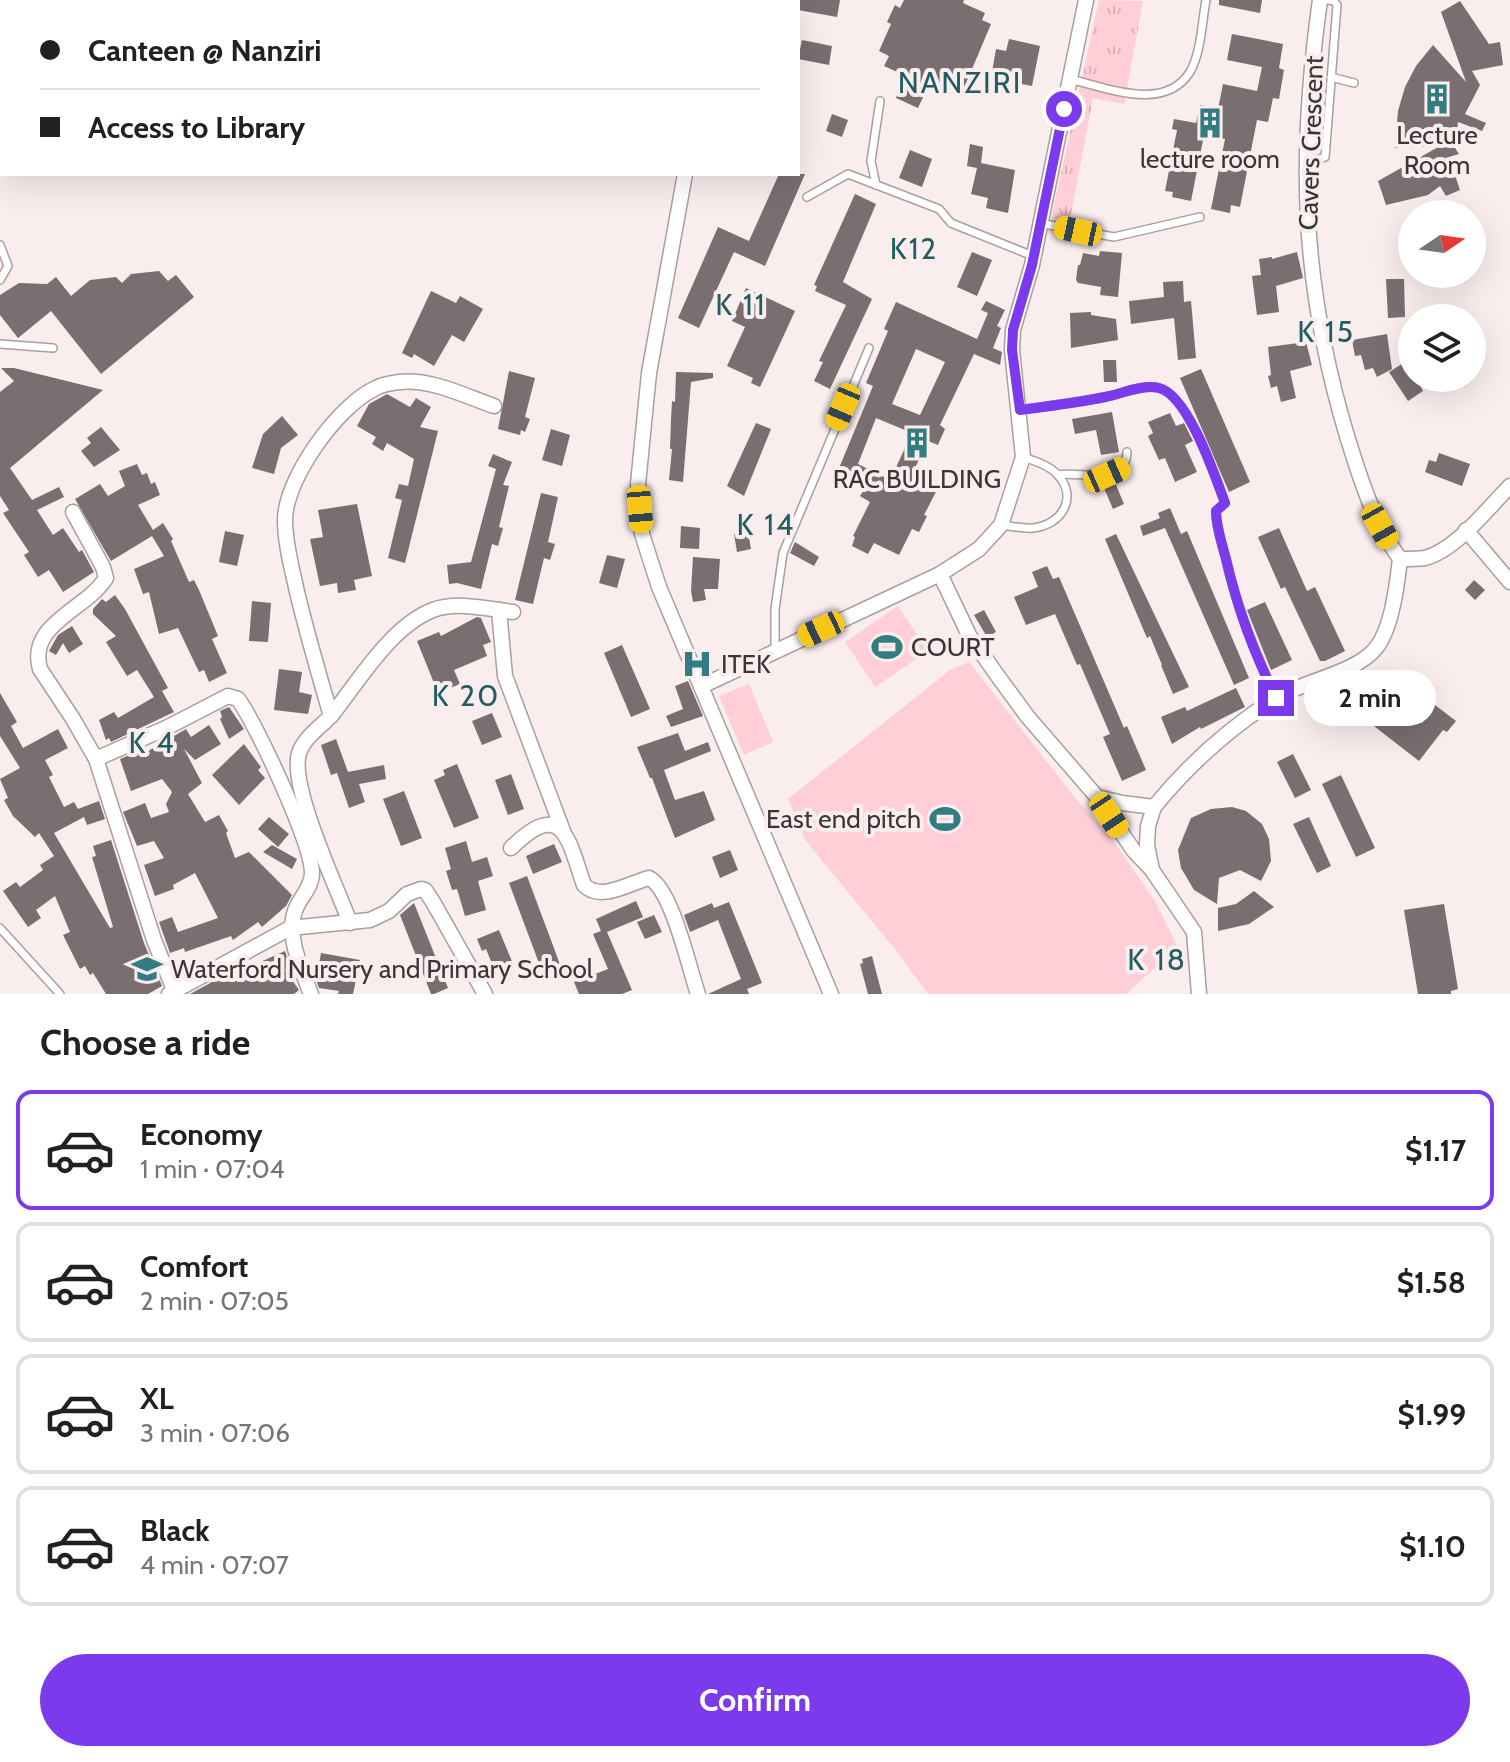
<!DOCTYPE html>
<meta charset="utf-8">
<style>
:root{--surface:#fff;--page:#f6f6f6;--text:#202124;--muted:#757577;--line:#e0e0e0;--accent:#7c3aed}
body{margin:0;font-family:Cabin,sans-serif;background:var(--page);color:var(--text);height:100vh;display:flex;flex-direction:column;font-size:30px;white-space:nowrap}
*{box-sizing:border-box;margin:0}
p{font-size:26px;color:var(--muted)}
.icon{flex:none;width:44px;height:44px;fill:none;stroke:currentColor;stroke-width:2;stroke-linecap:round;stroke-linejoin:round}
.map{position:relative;height:994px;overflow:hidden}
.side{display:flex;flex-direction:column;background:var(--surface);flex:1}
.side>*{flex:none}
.guide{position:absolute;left:0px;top:0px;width:800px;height:176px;box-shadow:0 8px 32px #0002;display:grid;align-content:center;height:176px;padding:0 40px;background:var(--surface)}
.needle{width:52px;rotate:77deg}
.buttons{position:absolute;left:1398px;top:200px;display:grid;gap:16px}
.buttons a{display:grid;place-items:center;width:88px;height:88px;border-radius:50%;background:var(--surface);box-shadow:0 8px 32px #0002;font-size:40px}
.end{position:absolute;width:36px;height:36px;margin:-18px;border:10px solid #7c3aed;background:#fff;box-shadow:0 0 0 4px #fff}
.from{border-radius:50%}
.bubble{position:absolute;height:56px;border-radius:28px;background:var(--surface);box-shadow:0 8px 32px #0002;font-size:26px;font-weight:700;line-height:56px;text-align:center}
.car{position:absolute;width:24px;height:48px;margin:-24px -12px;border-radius:10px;box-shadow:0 0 6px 2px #0007;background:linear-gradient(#f5c518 24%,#345 0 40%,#f5c518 0 76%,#345 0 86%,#f5c518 0)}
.guide b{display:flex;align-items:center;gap:28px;height:76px;font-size:30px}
.guide b+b{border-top:2px solid var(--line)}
.guide i{width:20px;height:20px;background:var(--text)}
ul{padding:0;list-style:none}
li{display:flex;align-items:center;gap:24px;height:120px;margin:0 16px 12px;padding:0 24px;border:4px solid var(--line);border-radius:16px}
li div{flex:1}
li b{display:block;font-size:30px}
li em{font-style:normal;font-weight:700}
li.on{border-color:var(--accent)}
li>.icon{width:72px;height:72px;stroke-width:1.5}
h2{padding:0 40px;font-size:36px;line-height:96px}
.action{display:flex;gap:16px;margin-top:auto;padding:16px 40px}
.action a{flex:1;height:92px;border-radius:48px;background:var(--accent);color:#fff;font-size:32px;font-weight:700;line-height:92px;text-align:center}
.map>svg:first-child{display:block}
</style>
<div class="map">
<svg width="1510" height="994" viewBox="0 0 1510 994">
<defs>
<pattern id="park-tufts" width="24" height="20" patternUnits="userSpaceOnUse" patternTransform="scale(2)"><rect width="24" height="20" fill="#ffced6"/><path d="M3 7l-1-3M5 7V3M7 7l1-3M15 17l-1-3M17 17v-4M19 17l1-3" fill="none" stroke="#dbb2b8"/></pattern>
</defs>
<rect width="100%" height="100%" fill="#f9edee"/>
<path fill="url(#park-tufts)" d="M1099,0L1143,1L1124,104L1093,98L1067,235L1048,233Z"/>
<g fill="#ffced6">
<path d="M898,606L928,651L875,687L845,642Z"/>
<path d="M969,662L1072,794L1116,844L1156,903L1178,947L1126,994H928L895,949L805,840L788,799L950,670Z"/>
<path d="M749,684L773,742L744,755L719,696Z"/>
</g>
<g fill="#796e70" fill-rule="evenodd">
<path d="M798,0H840L837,17L798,10Z"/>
<path d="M904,0H964L963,3L985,13L982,20L991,24L964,88L953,83L949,92L930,82L918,108L896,98L906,76L884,66L889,56L879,51L891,24L887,22L895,5L900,8Z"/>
<path d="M1219,0H1262L1260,13L1219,5Z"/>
<path d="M1460,1L1489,44L1500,42L1503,65L1472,71L1480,85L1465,114L1486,123L1482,131L1458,122L1455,148L1459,154L1449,157L1460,190L1446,196L1440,186L1428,195L1386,205L1378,181L1440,146L1395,148L1398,111L1405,87L1416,66L1433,45L1466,82L1441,12Z"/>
<path d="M1232,34L1283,44L1279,68L1284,70L1279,99L1273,98L1268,122L1257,120L1240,207L1231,205L1230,213L1211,209L1225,139L1204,135L1191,201L1172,197L1173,192L1165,191L1177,130L1172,129L1174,119L1196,123L1200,105L1218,109L1223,84L1257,91L1262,67L1227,60Z"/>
<path d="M1009,39L1040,46L1032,86L1011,82L1009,93L996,90L999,73L992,72L996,49L1006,51Z"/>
<path d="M802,40L832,46L829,65L798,59Z"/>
<path d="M832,114L848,120L842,137L826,131Z"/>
<path d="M970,144L983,147L981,163L1015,170L1008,213L986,208L988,198L971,194L977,168L967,166Z"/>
<path d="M910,150L932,159L922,187L899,178Z"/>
<path d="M779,174H805L765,266L734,252L699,328L678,318L718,227L749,241Z"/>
<path d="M855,194L876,204L843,282L872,299L830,389L814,381L823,362L819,361L846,305L815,291L817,286L814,285Z"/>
<path d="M1100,251L1122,253L1118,297L1100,295L1101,287L1078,283L1076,280L1078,265H1080L1083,253L1099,256Z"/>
<path d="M972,252L992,260L977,296L957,287Z"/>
<path d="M1297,252L1303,278L1276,286L1279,312L1257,315L1252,276L1261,275L1259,259L1272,257V259Z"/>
<path d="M159,271L168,281L176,275L194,297L101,374L51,311L18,338L0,315V295L19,283L47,284L56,277L71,296L90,280L116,277L122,283L131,274Z"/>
<path d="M1386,279H1404L1405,317L1388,318Z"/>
<path d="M1183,281L1184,302L1191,301L1196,358L1178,360L1174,318L1131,324L1129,301L1164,297L1163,282Z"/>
<path d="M746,288L795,311L760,387L751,383L753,378L727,366L745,327L732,321Z"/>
<path d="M431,291L456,303L460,296L483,309L464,342L452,335L434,366L414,354L412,358L402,353Z"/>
<path d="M986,301L1005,310L997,326L1001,328L993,348L1002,352L1000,365L974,354L940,425L945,429L940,440L938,445L928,441L914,470L940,484L924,515L927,516L919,532L912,529L899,555L874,543L868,554L852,546L855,537L853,536L870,502L860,496L866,487L837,473L873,386L866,383L888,331L884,329L896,302L977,339L988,313L981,310ZM916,349L945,362L920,415L892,404ZM876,418L912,433L890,480L858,464Z"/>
<path d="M1091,312V315L1116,319L1118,340L1071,348L1070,313Z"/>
<path d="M1387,334L1392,369L1377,377L1373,368L1365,370L1361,355L1355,356L1352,340Z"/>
<path d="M1306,342L1312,365L1290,371L1296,398L1281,402L1277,386L1271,388L1268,376L1271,375L1268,347Z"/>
<path d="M1103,360H1116L1117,382H1104Z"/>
<path d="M1405,362L1412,372V378H1416L1423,391L1408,401L1389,372Z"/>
<path d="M1,368H14L103,390L10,468L32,500L59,487L64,497L37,510L53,535L63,528L79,552L82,550L94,572L63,592L49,570L38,577L24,555L29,552L3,513L9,510L0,496V392L14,381Z"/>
<path d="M1201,369L1250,482L1229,492L1180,378Z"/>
<path d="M509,371L535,378L525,417L530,419L525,432L521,430L520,435L498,429Z"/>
<path d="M676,372L713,373V378L691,382L683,482L669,480L672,449H670L671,419L672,401L675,402Z"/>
<path d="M387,394L410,407L416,398L431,407L420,427L438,431L405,563L388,558L402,500L395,498L399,484L408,486L414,459L387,443L383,451L372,444L376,437L357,426L369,404Z"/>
<path d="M1112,412L1119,452L1101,455L1096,430L1075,434L1072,419Z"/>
<path d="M1170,413L1176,426L1184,423L1193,441L1185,445L1197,472L1175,482L1165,458L1159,460L1148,436L1153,433L1148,422Z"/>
<path d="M282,416L298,435L281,448L274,474L252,468L263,434Z"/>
<path d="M756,423L771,429L744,496L727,486Z"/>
<path d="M101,427L120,450L94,467L81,451L91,443L87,438Z"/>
<path d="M551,429L570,435L562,466L542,460Z"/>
<path d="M1439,453L1470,464L1462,486L1425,472L1429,460L1436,462Z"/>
<path d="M493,454L512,462L503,485L509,486L499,527L503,528L498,546L492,544L481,589L457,583L449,584L447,565L471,562L496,469L488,466Z"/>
<path d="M137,464L142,475L147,473L151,484L155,482L160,495L138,505L153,530L163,523L173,539L171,541L189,582L194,580L199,590L218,636L212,639L227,673L209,682L204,670L199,672L178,628L159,634L149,592L143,594L134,569L164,556L152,536L111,561L75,499L100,484L108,496L125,486L119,471Z"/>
<path d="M1114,480L1124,504L1113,509L1103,486Z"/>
<path d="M541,493L558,497L548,542L555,544L550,560L544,558L533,604L515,600Z"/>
<path d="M357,504L372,576L354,580L356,590L338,593L337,583L320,586L310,539L323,537L318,510Z"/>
<path d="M1170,508L1181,534L1187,531L1249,678L1234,685L1165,528L1143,536L1140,526L1160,518L1158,513Z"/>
<path d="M681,526L700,528L699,549L680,548Z"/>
<path d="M1279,528L1307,591L1315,587L1345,651L1325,661H1320L1285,587L1281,589L1258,537Z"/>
<path d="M225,531L244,535L237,566L219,562Z"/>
<path d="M748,532L751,549L737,552L734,534Z"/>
<path d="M1116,534L1189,687L1173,694L1161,665H1162L1150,636L1147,638L1105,539Z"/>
<path d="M795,542L819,557L814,566L790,553Z"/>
<path d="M607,555L625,559L617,588L599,583Z"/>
<path d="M693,557L720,559L718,589H704L706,600L693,602L691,591Z"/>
<path d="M1047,566L1053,579L1059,577L1124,728L1127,726L1146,770L1122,781L1103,737L1110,734L1080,664L1077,665L1055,614L1026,625L1014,597L1038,587L1032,572Z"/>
<path d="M1474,580L1485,590L1475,600L1465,590Z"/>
<path d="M115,595L125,609L168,688L162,691L174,712L111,742L109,738L106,740L99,720L114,712L118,718L154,697L137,670L127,676L106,642L116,636L93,614V609L102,599L106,602Z"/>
<path d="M252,601L271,603L268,642L249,641Z"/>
<path d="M1265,602L1292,660L1271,670L1247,610Z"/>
<path d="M984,610L996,632L987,637L974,615Z"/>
<path d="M477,617L481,618L491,642L483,645L487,656L454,670L460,684L438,693L417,641L439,632L441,636Z"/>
<path d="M72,626L83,644L69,653L63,643L56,655L49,651L58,635Z"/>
<path d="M622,645L650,709L631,717L604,653Z"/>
<path d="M279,669L302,672L299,692L312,695L308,714L274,710Z"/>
<path d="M688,681L703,716L671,727L666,716L683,709L675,686Z"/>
<path d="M1371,684L1422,723L1435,705L1456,721L1447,732L1443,730L1419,761L1352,709Z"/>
<path d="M1236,688L1245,707L1201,729L1200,727L1172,744L1161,717L1185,707L1187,711Z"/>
<path d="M0,693L17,722L11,726L23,748L58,729L68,748L45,760L53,775L49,777L64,807L74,802L78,809L99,801L105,819L87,825L84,817L54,833L110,928L113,927L92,857L96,856L93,846L111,840L144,943L162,986L148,994H106L93,973L90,975L85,966L80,969L63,935L70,932L55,896L36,910L41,918L28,927L3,891L16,882L20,887L43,870L40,865L54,856L39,833L35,837L13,816L4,800L8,798L0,779L20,768L0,736Z"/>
<path d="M229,707L244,729L229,739L220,719L222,717L220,711Z"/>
<path d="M492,713L502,737L482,745L472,721Z"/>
<path d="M209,725L221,744L195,760L184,749L202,783L188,794L205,822L219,815L228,831L226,833L235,858L249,852L292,895L286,906L262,927L258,922L233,940L231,936L185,952L184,948L170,953L159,922L172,917L178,932L218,918L195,873L173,885L174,889L155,896L144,865L164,858L154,841L137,846L123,812L145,803L151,818L169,812L166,804L172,792L162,779L131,791L120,759L141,750L143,754L186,729L191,737Z"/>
<path d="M678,733L685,751L708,742L711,751L664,770L675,800L704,791L715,820L675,838L652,778H650L637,747Z"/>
<path d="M336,739L348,772L384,765L386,779L359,784L365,802L349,808L337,773L331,775L321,745Z"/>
<path d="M244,744L261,767L258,770L265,778L239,805L212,775Z"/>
<path d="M1293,754L1311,790L1295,798L1277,762Z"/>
<path d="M457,764L479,818L454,828L434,780L445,775L443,770Z"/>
<path d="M511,774L524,809L508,815L495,780Z"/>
<path d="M1341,775L1375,848L1356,857L1322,784Z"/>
<path d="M404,791L422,838L401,846L383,799Z"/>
<path d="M1232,807L1246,811L1262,824L1269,839L1271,861L1261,881L1240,870L1219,878L1217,904L1194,890L1181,868L1178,850L1191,818L1211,809Z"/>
<path d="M269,817L289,834L278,847L258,829Z"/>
<path d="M1309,817L1331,866L1317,873L1293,824Z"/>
<path d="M466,841L472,862L487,857L493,876L478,881L486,910L465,916L457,889L452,890L446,871L451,869L445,848Z"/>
<path d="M554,844L562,862L533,874L526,856Z"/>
<path d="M272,845L297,859L292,869L263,852Z"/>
<path d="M730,850L738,870L720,878L712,857Z"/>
<path d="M527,876L564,975L546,982L509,883Z"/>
<path d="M1254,891L1274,907L1249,924L1218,931V908L1236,904Z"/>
<path d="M636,901L643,917L607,932L632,990L622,994H579L574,982L608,969L593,934L601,931L596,919Z"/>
<path d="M729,902L762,983L747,989L749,994H708L741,979L718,920L690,932L684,915L712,903L714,908Z"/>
<path d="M414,903L448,988L434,994H431L400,915Z"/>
<path d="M1444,904L1458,989L1451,991V994H1418L1404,910Z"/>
<path d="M654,915L662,932L645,939L637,922Z"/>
<path d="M499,930L513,964L495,971L486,949L482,951L477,939Z"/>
<path d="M285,951L290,967L285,970L299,990L294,994H190L249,962L251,966Z"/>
<path d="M321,953L360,960L353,994H338L339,991L319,988L316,980Z"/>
<path d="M872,956L882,994H868L860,964L863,963L862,959Z"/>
</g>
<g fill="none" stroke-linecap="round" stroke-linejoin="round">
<g stroke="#a99ea0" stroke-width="10">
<g id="service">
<path d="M1331,77L1354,83"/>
<path d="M1069,79C1106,87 1164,113 1190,72C1201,53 1202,22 1206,0"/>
<path d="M1308,163L1325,157L1337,5L1334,1L1328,0"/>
<path d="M876,185L871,161L880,101"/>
<path d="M807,197L848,174L939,209L951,223L1033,256"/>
<path d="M1039,223L1114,237L1200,217"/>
<path d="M0,245L8,266L0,280"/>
<path d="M0,344L53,348"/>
<path d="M1020,410C1048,406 1077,402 1105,397C1121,394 1143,384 1159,388C1188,395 1215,476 1225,503L1216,511C1216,527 1222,544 1226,560C1238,610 1254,651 1276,697"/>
<path d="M1058,475C1079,470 1125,489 1127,452"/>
<path d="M1001,525C1012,526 1022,529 1033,528C1062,525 1079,497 1057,474C1048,465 1035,461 1023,457"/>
<path d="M775,651V609L783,553L869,348"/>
<path d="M0,928L60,994"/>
</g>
</g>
<g stroke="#a99ea0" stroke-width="17">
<g id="minor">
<path d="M1320,0C1298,157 1301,283 1347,436C1360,478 1374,523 1400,559"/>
<path d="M94,2L98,0"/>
<path d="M718,2V0"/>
<path d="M0,55L2,54"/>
<path d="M685,174L649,373L638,484L642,534L659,587L831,994"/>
<path d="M73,512L103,567L106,578C86,610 27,624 40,669L73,719L96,759L154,940L174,990"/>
<path d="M1466,530L1510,582"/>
<path d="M1400,559C1407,559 1417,559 1425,558C1456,550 1488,508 1510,486"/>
<path d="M940,574L969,635L997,675L1027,716L1097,797L1122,803L1154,807C1189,764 1232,726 1278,697C1307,680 1356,673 1376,648C1392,628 1397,585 1400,559"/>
<path d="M499,610L505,676L563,831"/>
<path d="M702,686L940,574L979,549L1001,525L1023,457L1012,350L1013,330L1032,265L1086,0"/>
<path d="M331,716C358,682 391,626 433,610C456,601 489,609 513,612"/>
<path d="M96,759L166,728L228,696L238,699C257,725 312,844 312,873C312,886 302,896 297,906C284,932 301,968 311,994"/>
<path d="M1097,797L1134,851L1152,870"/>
<path d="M1154,807L1148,826L1147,845L1152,870L1194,932L1199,994"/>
<path d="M511,848C563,797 568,839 584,885C601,902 629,883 649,878C672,889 689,968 698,994"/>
<path d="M350,923C337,887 289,787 299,753C304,738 320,727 331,716C319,675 307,634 297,592C292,568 285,544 285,520C285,479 338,405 376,388C382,384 392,383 399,382C430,378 465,396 494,406"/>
<path d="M169,994L290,928L370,920L389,911L407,894L421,889L425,890L433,902L485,994"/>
</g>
</g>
<use href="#service" stroke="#fff" stroke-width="7"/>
<use href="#minor" stroke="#fff" stroke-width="14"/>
</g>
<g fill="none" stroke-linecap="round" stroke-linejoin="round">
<path stroke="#7c3aed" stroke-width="10" d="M1064,109L1032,265L1013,330L1012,350L1020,410C1048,406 1077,403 1105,397C1121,394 1143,384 1159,388C1188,395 1215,476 1225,503L1216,511C1216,527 1222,543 1226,559C1238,611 1253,650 1276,698"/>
</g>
<defs>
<g id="building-bare" transform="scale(2.4)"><path d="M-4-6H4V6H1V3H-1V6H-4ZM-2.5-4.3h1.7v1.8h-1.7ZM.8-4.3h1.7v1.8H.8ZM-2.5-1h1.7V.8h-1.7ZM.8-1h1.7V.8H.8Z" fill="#337c81" stroke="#f9edee" stroke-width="2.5" paint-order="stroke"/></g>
<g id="stadium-bare" transform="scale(2.4)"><path d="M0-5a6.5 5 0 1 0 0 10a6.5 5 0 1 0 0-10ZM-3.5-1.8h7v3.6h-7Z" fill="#337c81" stroke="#f9edee" stroke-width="2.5" paint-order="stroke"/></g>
<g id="hospital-bare" transform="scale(2.4)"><path d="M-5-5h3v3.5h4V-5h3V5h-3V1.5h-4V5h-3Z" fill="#337c81" stroke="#f9edee" stroke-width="2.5" paint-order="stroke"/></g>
<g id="school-bare" transform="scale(2.4)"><path d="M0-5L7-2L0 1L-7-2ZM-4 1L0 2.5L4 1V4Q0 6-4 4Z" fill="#337c81" stroke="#f9edee" stroke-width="2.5" paint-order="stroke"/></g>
</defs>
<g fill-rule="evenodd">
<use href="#building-bare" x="1437" y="99"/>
<use href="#building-bare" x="1210" y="123"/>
<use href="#building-bare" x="917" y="443"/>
<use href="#stadium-bare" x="887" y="647"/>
<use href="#hospital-bare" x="697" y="664"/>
<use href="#stadium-bare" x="945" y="819"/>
<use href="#school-bare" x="147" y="969"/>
</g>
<g text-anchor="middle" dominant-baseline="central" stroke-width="8" stroke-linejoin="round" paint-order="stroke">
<g font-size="26" fill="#3a3536" stroke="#f9edee">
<text x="1437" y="135">Lecture<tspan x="1437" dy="30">Room</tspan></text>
<text x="1210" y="159">lecture room</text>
<text x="917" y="479">RAC BUILDING</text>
<text x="911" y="647" text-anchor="start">COURT</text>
<text x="721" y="664" text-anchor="start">ITEK</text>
<text x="921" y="819" text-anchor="end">East end pitch</text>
<text x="171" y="969" text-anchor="start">Waterford Nursery and Primary School</text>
</g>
<g font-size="26" fill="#3a3536" stroke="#f9edee">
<text transform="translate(1311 143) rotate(-88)">Cavers Crescent</text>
</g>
<g font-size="30" letter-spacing="2" fill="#225d61" stroke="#f9edee">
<text x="960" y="82">NANZIRI</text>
<text x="914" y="248">K12</text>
<text x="741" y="304">K 11</text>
<text x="1326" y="331">K 15</text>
<text x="766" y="524">K 14</text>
<text x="466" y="695">K 20</text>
<text x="152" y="742">K 4</text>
<text x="1157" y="959">K 18</text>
</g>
</g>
</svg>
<div class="buttons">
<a><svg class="needle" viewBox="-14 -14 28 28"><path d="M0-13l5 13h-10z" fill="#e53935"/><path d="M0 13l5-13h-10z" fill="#757577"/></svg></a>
<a><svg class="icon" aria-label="layers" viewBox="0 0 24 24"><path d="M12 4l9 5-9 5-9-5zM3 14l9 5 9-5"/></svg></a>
</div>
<i class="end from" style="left:1064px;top:109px"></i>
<i class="end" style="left:1276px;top:698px"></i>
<div class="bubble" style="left:1304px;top:670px;width:132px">2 min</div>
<i class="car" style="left:1078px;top:231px;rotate:282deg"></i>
<i class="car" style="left:843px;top:407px;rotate:203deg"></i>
<i class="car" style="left:1107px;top:475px;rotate:66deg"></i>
<i class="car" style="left:640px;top:509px;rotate:175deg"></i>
<i class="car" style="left:1380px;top:526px;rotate:151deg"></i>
<i class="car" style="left:821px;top:629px;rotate:245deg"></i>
<i class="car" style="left:1109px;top:815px;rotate:146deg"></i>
<div class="guide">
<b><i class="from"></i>Canteen @ Nanziri</b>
<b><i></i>Access to Library</b>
</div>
</div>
<section class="side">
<h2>Choose a ride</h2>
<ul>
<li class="on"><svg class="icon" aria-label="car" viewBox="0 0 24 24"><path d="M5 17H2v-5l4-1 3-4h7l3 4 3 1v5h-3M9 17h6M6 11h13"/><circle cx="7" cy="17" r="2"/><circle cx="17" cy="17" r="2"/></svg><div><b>Economy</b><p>1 min · 07:04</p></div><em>$1.17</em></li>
<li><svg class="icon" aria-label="car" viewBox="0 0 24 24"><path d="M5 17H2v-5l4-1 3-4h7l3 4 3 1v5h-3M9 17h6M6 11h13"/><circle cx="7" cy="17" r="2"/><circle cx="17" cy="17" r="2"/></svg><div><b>Comfort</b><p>2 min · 07:05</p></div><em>$1.58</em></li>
<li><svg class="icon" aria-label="car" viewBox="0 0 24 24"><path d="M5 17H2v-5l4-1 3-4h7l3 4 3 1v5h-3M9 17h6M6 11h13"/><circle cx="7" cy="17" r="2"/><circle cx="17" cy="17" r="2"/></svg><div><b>XL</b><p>3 min · 07:06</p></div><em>$1.99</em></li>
<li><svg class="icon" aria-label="car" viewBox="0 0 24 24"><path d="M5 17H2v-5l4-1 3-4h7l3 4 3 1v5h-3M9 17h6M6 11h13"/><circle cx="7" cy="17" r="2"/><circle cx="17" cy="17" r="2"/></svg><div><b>Black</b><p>4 min · 07:07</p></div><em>$1.10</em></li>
</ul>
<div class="action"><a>Confirm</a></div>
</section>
